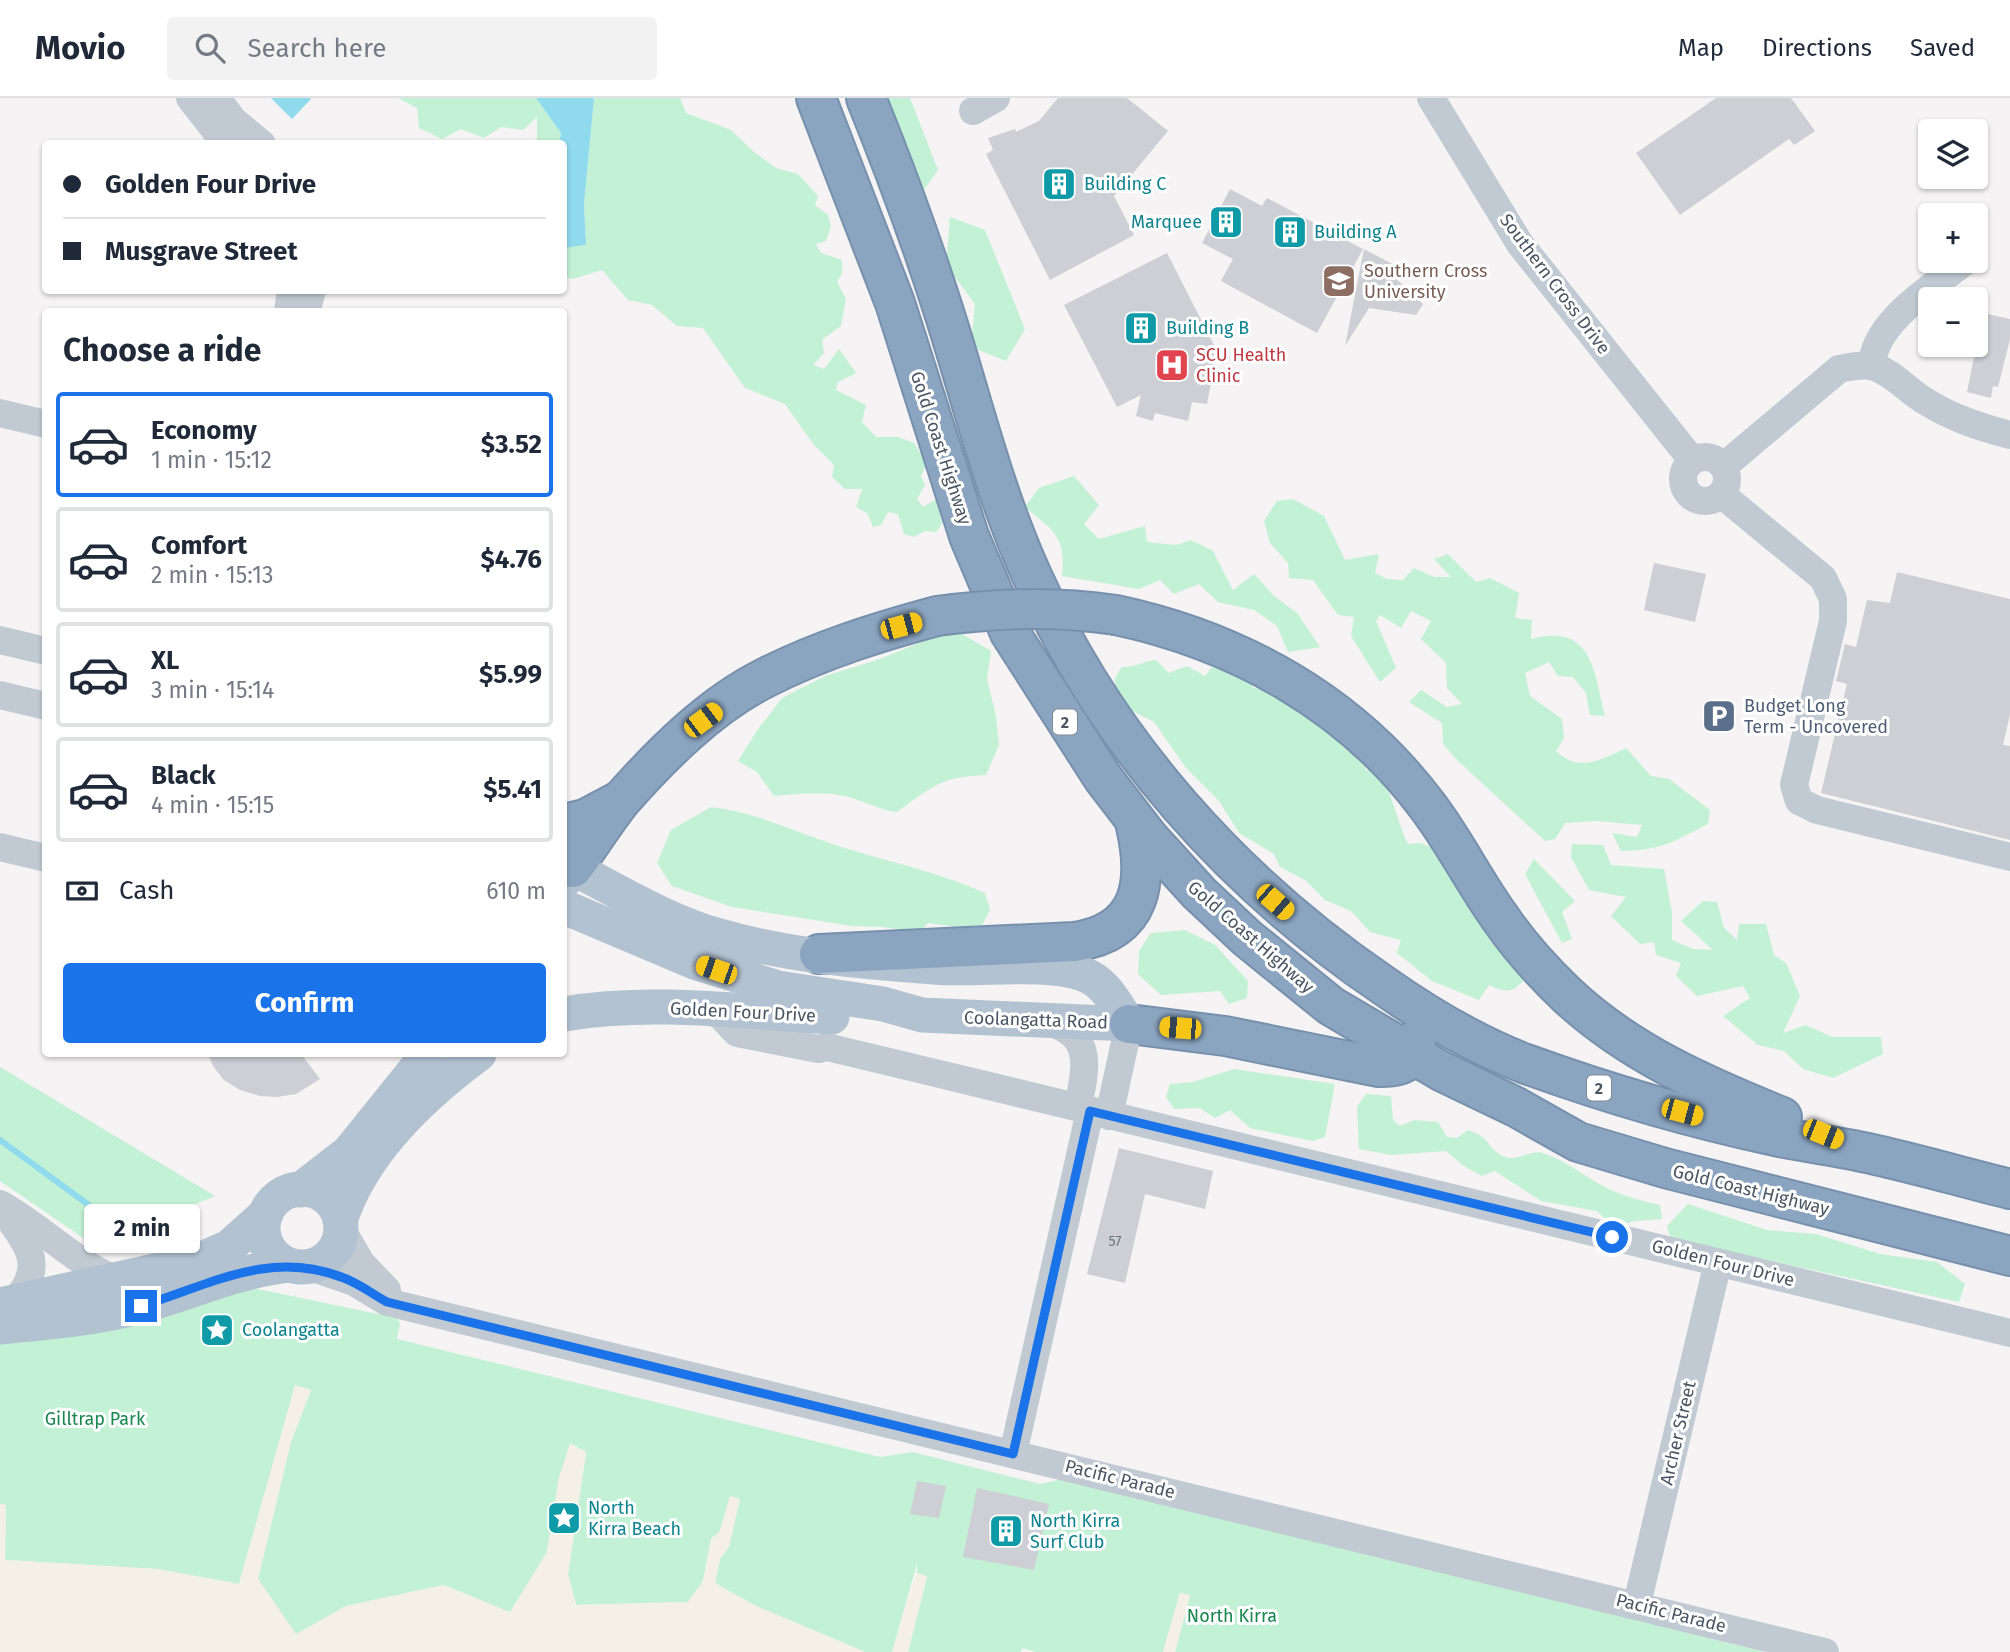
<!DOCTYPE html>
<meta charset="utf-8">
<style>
:root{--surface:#fff;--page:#f2f2f3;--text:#1f2937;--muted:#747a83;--line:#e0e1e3;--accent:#1a73e8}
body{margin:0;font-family:"Fira Sans",sans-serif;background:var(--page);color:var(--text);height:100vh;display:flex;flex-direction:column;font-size:26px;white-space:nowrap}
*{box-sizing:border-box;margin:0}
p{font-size:23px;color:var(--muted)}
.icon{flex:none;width:38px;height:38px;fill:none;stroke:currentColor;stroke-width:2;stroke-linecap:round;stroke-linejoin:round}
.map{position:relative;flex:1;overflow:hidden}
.side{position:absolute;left:42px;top:210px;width:525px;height:749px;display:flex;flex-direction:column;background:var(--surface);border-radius:7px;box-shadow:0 2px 5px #0004}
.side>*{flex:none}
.guide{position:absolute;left:42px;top:42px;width:525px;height:154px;border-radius:7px;box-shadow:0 2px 5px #0004;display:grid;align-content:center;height:154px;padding:0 21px;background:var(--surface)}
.fabs{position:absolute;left:1918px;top:21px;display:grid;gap:14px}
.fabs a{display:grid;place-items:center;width:70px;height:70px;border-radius:7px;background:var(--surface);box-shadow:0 2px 5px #0004;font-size:35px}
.end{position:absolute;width:32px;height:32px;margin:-16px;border:9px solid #1a73e8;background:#fff;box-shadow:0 0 0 4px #fff}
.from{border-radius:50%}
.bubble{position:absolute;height:49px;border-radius:7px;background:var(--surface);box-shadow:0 2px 5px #0004;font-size:23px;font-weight:700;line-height:49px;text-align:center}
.car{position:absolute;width:21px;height:42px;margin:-21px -10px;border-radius:9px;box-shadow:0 0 5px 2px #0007;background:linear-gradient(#f5c518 24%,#345 0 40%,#f5c518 0 76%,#345 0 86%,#f5c518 0)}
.guide b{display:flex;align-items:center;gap:24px;height:66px;font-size:26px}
.guide b+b{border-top:2px solid var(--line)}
.guide i{width:18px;height:18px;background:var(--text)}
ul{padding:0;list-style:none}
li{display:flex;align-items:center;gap:21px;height:105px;margin:0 14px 10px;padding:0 7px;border:4px solid var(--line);border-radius:7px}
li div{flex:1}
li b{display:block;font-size:26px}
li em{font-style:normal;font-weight:700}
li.selected{border-color:var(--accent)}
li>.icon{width:63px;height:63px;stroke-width:1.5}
h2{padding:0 21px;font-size:32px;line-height:84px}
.pay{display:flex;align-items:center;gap:18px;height:77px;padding:0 21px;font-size:26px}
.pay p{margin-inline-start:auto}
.button{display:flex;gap:14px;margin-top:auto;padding:14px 21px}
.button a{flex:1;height:80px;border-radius:7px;background:var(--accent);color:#fff;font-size:28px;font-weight:700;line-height:80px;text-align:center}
header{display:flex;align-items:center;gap:42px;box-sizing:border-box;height:98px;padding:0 35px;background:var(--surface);border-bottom:2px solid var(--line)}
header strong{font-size:33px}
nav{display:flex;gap:38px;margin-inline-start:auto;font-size:24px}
.search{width:490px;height:63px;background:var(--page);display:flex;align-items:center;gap:18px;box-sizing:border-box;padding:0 24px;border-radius:7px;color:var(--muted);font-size:26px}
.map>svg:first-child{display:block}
</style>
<header>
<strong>Movio</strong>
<div class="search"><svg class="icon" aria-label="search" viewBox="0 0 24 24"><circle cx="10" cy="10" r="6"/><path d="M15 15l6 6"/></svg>Search here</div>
<nav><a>Map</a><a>Directions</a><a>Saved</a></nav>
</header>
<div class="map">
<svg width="2010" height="1554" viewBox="0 0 2010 1554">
<rect width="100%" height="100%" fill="#f5f3f3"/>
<g fill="#c3f1d5">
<path d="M398,0H536L561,35L559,45H528L537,41V19L523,32L501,29L484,40L461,31L442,41L419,30L417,10Z"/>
<path d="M594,0H680L686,15L731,32L754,54L776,70L798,76L818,98L815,107L828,117L831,129L826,143L816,146L821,155L842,162V175L837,184L846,201L841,228L822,242L824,255L813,267L824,271L839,251L856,275L838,284L836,292L866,307L862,324L876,339H898L914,345L927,366L921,378L925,387L917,401L923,409L937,401L942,426L936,434L925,433L914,439L904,436L898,416L888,414L881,427L873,429L868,416L856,409L862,391H845L832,379L834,367L814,347L785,306L745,290L703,230L677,228L652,207L628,202L602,172L573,181L564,178V150L586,147L584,106Z"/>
<path d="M881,0H910L938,72L923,93Z"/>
<path d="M950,119L985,132L1025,231L1006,263L971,249L975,206L946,167Z"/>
<path d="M1074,378L1099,407L1084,426L1099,441L1145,428L1147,444L1176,447L1191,442L1213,453L1233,492L1254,476L1274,498L1297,515L1320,549L1288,554L1277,528L1254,512L1218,504L1199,486L1174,496L1160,482L1139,491L1062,478C1066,437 1054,434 1025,409L1039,390Z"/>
<path d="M1293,401L1324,418L1345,462L1379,456L1375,475L1387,481L1403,482L1414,470L1434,479H1451L1434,461L1448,456L1476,484L1490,480L1519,495L1515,520L1532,522L1531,541C1592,525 1594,572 1605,618L1590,617L1586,595L1573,579L1558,578L1549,564L1525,575L1530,598L1562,621L1564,640L1556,653C1579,675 1601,662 1626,650L1651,678L1669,681L1710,712L1708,726C1673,744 1662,752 1621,753L1612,735L1637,739L1642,727L1597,723L1565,725L1555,741L1545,743L1458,663L1443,646L1442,625L1409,604L1421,592L1447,609L1462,606L1447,590L1446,565L1421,541L1431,523L1411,513L1401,530L1380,517L1376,523L1396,570L1380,584L1351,538L1354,519L1338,517L1313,482L1289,480L1288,465L1270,445L1264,423L1277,403Z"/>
<path d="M953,531L991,553L987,581L996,618L999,647L986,677C940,679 933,688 897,714C878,712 863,702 845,698C822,693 797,696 774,698L757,674L738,663L756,634L782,600L825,578L880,561Z"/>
<path d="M1156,562L1169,575L1187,568L1205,578L1211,570L1221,569L1251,579L1253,590L1271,591L1362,655L1366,673L1374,668C1391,689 1396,721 1408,746L1421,745L1437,752L1525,881C1513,895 1506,895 1489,887L1479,902L1432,883L1397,855L1401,842L1370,834L1351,813L1325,802L1305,782L1280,769L1274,756L1239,735L1219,703L1186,670L1154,624L1121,607L1115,594V580L1122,569C1135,570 1143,563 1156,562Z"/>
<path d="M711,709C754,714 794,733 835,747C885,763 936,773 985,795L990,812L982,827L956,829L928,825L920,834L882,829L852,828L732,809L672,788L657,765L671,732Z"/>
<path d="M1572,746L1603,747L1611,767L1664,771L1672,815V842L1693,851L1713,852L1681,823L1703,803L1717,804L1724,830L1737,842L1739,826H1766L1774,857L1786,865L1800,898L1783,935L1806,927L1832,939H1881L1883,956L1833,980L1803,971L1784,953L1758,947L1723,918L1750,900L1743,888L1697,898L1676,878L1681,865L1656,857L1654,844L1640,846L1611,818L1626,799L1589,792L1571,759Z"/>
<path d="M1534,761L1575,803L1562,814L1572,841L1562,845L1525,776Z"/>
<path d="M1185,832L1215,847L1248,883L1247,900L1229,906L1220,893L1161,897L1138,876L1139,853L1151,835Z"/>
<path d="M0,969L215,1098L95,1148L0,1083Z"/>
<path d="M1234,971L1335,986L1325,1039L1313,1043L1250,1030L1230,1012L1215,1020L1200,1010L1174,1011L1166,999L1170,986L1193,984Z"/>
<path d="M1366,996L1391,998L1393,1022L1400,1028L1414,1022L1438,1024L1447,1039L1457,1040L1468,1032C1492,1041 1485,1047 1501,1057C1514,1066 1530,1051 1543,1055C1564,1062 1580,1075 1599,1086C1619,1097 1638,1102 1660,1107L1662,1121L1635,1123L1614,1129L1597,1113L1541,1103L1495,1073L1482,1078L1464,1068L1446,1053L1391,1057L1359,1051L1357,1009Z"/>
<path d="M1688,1106L1767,1132L1816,1136L1880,1156L1937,1164L1965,1186L1959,1204L1671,1141L1667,1128Z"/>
<path d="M258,1191L397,1220L400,1225L397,1241L880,1359L913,1354L1040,1386L1063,1381L1765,1554H1175L1190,1497L1180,1495L1163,1554H1036L1022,1550L1021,1554H908L927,1479L917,1475V1466L892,1554H865L756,1508L715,1485L720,1461L729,1448L740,1401L730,1398L720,1433L711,1441L703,1483L688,1504L576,1507L568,1476L586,1354L570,1346L559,1380L547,1454L510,1515L444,1487L346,1508L296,1537L258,1481L291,1343L311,1292L295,1288L239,1486L157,1471L5,1462L6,1407L0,1406V1237L243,1192Z"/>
</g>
<g fill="#f5f0e5">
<path d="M295,1287L311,1292L291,1344L258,1481L296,1536L346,1508L444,1487L510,1514L547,1454L559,1380L570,1345L586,1354L568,1476L576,1507L688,1504L703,1483L711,1441L720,1433L730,1398L740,1401L729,1449L720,1461L715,1486L756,1508L865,1554H0V1406L6,1407L5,1462L157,1471L239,1486Z"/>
<path d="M917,1475L927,1478L908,1554H892Z"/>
<path d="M1180,1495L1190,1497L1175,1554H1163Z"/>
</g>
<g fill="#90daee">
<path d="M271,0H310L311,1L292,21Z"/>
<path d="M536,0H594L584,106L586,147L564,150V46L559,45L561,35Z"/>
</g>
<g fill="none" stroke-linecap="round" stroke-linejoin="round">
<path stroke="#90daee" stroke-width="6" d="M0,1042L97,1113L137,1138"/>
</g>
<g fill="#cdcfd5">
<path d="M1058,0H1127L1168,33L1114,98L1134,137L1050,182L986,56L993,52L988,40L1015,31L1016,34L1039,23Z"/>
<path d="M1716,0H1791L1815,33L1794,47L1789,41L1680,117L1636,55Z"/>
<path d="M1230,91L1262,108L1267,100L1363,151L1317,235L1221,183L1233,161L1202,145Z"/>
<path d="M1364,151L1396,168L1392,177L1423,206L1416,217L1369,210L1345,248Z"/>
<path d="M1167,155L1217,253L1207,306L1192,304L1188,323L1155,315L1153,323L1136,318L1141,297L1117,309L1064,207Z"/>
<path d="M1983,215L2010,221V241L1998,289L1993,288L1991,300L1967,294Z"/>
<path d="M1654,465L1706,476L1695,524L1644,512Z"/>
<path d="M1897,474L2010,501V616L2003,647L2010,648V742L1821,695L1847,586L1836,583L1845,546L1856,549L1867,502L1890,505Z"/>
<path d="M208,956H301L320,981L296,996L277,999L260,998L240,992L224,982L213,968Z"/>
<path d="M1119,1050L1213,1073L1205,1111L1145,1096L1125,1185L1087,1176Z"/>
<path d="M917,1383L946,1388L939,1420L910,1416Z"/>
<path d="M977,1390L1049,1406L1034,1472L963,1459Z"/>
</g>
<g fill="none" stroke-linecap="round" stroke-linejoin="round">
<g stroke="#7690ad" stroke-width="42">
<g id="highway">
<path d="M816,0L895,205L969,438L1010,535L1103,680L1149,740L1199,795L1247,840L1331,908L1441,973L1516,1009L1578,1044L1665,1070L2010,1158"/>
<path d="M866,0C894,69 920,139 943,211C972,301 993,393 1033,480C1108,646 1233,785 1383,887C1427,918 1476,947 1526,966C1606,995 1691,1020 1775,1038C1808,1045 1843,1049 1876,1057C1921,1067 1965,1080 2010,1091"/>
<path d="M1116,517C1238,543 1350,605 1426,706C1454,742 1474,784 1501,821C1520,849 1543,874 1567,897C1629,955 1705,988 1782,1019"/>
<path d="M564,726L585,721L619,703"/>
<path d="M573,770C590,747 605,722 623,700C663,655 711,607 765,580C820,552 878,534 937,518"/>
<path d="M819,856L1074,844C1144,834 1149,782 1135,724"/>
<path d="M1129,926L1225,938L1378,969C1398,970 1417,965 1416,941"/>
</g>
</g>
<g stroke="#c1cad2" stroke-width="28">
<path d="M190,0L226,46"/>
<path d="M217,0L233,22L262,46"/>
<path d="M1431,0L1520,146L1692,362"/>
<path d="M973,13L996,0"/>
<path d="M288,214L291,192"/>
<path d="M306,214L312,192"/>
<path d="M1872,268C1873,224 1934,188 1966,163"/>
<path d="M0,315L46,326"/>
<circle cx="1705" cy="381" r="22"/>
<path d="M1724,368L1839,271C1849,269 1860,266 1871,268C1890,272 1908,293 1925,303C1952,320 1980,329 2010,337"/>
<path d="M1721,396L1823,480L1833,501V523L1794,687L1799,703L1817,712L2010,759"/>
<path d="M0,542L46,553"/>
<path d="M0,597L46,608"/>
<path d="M0,749L46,760"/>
<path d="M702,912L719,916L737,935L818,951L827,949L923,972L2010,1235"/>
<path d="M1044,923C1095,935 1086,969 1078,1009"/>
<path d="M1109,1018L1129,926"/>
<path d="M0,1106C40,1128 73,1163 116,1182"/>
<path d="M6,1117C31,1149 45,1171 13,1205"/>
<path d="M341,1130L361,1165L387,1192"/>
<path d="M310,1169L354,1184L387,1204L1825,1554"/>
<path d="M1013,1356L1090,1013"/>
<path d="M1637,1506L1718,1164"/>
</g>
<g stroke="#b3c2d1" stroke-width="35">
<path d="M564,783L573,770C621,795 670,825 723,839C791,858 864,864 934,869C978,873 1043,862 1083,876C1106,884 1116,907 1129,926"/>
<path d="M564,809L694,864L778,890L883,906L922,917L1129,926"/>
<path d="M564,916C650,901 744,914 832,919"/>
<circle cx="302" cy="1130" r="39"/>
<path d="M300,1092L349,1054L428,956"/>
<path d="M340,1123C362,1054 422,998 479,956"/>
<path d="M0,1207L195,1164L229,1149L266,1116"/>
<path d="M0,1229C47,1224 92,1221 138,1209C189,1196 235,1173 288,1167"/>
</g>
<use href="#highway" stroke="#8ba5c1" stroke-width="38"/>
<g stroke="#7690ad" stroke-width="42" stroke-linecap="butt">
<path id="highway-bridge" d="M937,518C999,510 1053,508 1116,517"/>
</g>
<use href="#highway-bridge" stroke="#8ba5c1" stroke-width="38"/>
</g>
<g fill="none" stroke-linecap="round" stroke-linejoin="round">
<path stroke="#1a73e8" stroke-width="9" d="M141,1208C212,1186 270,1151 344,1180C360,1186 372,1196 387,1204L1013,1356L1090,1013L1612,1139"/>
</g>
<defs>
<g id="building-square" transform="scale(1.75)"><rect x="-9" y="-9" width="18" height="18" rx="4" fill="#0f9aa8" stroke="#fff"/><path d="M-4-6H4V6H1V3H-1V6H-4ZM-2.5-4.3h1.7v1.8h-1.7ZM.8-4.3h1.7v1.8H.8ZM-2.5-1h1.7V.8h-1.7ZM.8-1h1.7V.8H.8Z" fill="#fff"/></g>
<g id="university-square" transform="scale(1.75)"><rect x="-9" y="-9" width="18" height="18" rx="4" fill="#8d6e63" stroke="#fff"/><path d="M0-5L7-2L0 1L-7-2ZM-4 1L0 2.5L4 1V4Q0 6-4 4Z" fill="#fff"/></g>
<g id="hospital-square" transform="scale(1.75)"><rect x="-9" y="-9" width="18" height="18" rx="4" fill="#e0444e" stroke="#fff"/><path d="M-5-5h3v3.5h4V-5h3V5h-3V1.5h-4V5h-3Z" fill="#fff"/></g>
<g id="parking-square" transform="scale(1.75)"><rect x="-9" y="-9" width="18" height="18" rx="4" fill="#5c6f8a" stroke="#fff"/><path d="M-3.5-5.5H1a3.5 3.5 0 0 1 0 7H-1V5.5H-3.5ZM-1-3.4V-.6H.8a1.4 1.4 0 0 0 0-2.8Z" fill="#fff"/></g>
<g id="sight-square" transform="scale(1.75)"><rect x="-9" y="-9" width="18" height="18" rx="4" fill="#0f9aa8" stroke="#fff"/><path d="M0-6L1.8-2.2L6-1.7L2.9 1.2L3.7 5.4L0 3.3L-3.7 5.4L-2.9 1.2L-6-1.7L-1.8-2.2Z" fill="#fff"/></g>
</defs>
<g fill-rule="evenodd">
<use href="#building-square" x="1059" y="86"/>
<use href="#building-square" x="1226" y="124"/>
<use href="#building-square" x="1290" y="134"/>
<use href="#university-square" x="1339" y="183"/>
<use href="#building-square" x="1141" y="230"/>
<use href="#hospital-square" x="1172" y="267"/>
<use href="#parking-square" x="1719" y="618"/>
<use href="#sight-square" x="217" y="1232"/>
<use href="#sight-square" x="564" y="1420"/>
<use href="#building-square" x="1006" y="1433"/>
</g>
<g text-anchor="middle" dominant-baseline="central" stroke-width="6" stroke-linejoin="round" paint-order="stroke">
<g font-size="14" fill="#6b747e">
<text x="1115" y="1143">57</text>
</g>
<g fill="#fff" stroke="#808990" stroke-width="2">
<rect x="1053" y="611.5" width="24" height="25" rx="5"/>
<rect x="1587" y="977.5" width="24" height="25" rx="5"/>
</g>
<g font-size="16" font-weight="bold" fill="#4a5661">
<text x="1065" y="624">2</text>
<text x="1599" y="990">2</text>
</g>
<g font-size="18" fill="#0d838f" stroke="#fff" text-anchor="start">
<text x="1084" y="86">Building C</text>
<text x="1202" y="124" text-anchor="end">Marquee</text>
<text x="1314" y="134">Building A</text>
<text x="1166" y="230">Building B</text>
<text x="242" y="1232">Coolangatta</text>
<text x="588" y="1410">North<tspan x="588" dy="21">Kirra Beach</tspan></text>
<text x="1030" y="1423">North Kirra<tspan x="1030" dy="21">Surf Club</tspan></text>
</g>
<g font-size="18" fill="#785e54" stroke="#fff" text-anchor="start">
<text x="1364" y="173">Southern Cross<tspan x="1364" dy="21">University</tspan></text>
</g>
<g font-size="18" fill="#4a5661" stroke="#fff">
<text transform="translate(1555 186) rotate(53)">Southern Cross Drive</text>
<text transform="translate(941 350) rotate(72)">Gold Coast Highway</text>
<text transform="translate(1251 839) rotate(41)">Gold Coast Highway</text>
<text transform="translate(743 914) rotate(3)">Golden Four Drive</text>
<text transform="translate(1036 922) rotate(2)">Coolangatta Road</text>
<text transform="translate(1751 1092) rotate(14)">Gold Coast Highway</text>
<text transform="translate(1723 1165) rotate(14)">Golden Four Drive</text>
<text transform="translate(1678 1335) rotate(-77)">Archer Street</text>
<text transform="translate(1120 1381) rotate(14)">Pacific Parade</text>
<text transform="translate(1671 1515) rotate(14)">Pacific Parade</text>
</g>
<g font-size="18" fill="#be3a42" stroke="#fff" text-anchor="start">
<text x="1196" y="257">SCU Health<tspan x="1196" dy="21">Clinic</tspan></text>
</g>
<g font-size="18" fill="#4e5e75" stroke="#fff" text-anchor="start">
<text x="1744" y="608">Budget Long<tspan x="1744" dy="21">Term - Uncovered</tspan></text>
</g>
<g font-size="18" fill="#17864f" stroke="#fff">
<text x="95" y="1321">Gilltrap Park</text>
<text x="1232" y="1518">North Kirra</text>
</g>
</g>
</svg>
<div class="fabs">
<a><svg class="icon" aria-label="layers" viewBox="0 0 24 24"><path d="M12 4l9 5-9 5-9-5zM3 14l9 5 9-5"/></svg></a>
<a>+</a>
<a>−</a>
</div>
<i class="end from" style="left:1612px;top:1139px"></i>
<i class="end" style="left:141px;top:1208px"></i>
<div class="bubble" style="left:84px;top:1106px;width:116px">2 min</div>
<i class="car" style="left:901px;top:528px;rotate:75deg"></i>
<i class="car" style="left:703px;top:622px;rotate:53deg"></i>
<i class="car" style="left:1275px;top:804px;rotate:131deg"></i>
<i class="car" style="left:716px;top:872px;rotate:289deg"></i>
<i class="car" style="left:1180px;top:930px;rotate:275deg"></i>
<i class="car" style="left:1682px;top:1014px;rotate:105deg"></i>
<i class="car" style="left:1823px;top:1036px;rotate:112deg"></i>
<div class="guide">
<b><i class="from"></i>Golden Four Drive</b>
<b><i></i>Musgrave Street</b>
</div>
<section class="side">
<h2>Choose a ride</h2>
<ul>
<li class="selected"><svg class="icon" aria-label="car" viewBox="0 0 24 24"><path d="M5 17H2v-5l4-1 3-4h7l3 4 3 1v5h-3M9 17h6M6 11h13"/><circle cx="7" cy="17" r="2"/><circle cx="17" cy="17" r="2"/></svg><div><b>Economy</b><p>1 min · 15:12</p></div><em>$3.52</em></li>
<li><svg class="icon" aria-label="car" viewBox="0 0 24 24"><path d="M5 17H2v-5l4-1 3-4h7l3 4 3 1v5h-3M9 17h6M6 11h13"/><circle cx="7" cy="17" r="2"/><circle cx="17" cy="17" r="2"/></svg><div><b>Comfort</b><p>2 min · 15:13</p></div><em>$4.76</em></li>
<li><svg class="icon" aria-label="car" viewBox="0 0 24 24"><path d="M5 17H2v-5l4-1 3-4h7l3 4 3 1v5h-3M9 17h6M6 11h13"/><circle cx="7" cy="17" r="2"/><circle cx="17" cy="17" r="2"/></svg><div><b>XL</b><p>3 min · 15:14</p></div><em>$5.99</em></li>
<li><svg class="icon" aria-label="car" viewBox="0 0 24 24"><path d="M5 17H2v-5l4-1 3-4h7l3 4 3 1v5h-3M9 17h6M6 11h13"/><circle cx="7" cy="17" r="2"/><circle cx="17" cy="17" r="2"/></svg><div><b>Black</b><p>4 min · 15:15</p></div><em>$5.41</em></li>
</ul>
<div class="pay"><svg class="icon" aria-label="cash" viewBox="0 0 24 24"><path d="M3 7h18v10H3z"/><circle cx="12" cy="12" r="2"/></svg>Cash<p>610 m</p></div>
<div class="button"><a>Confirm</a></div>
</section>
</div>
